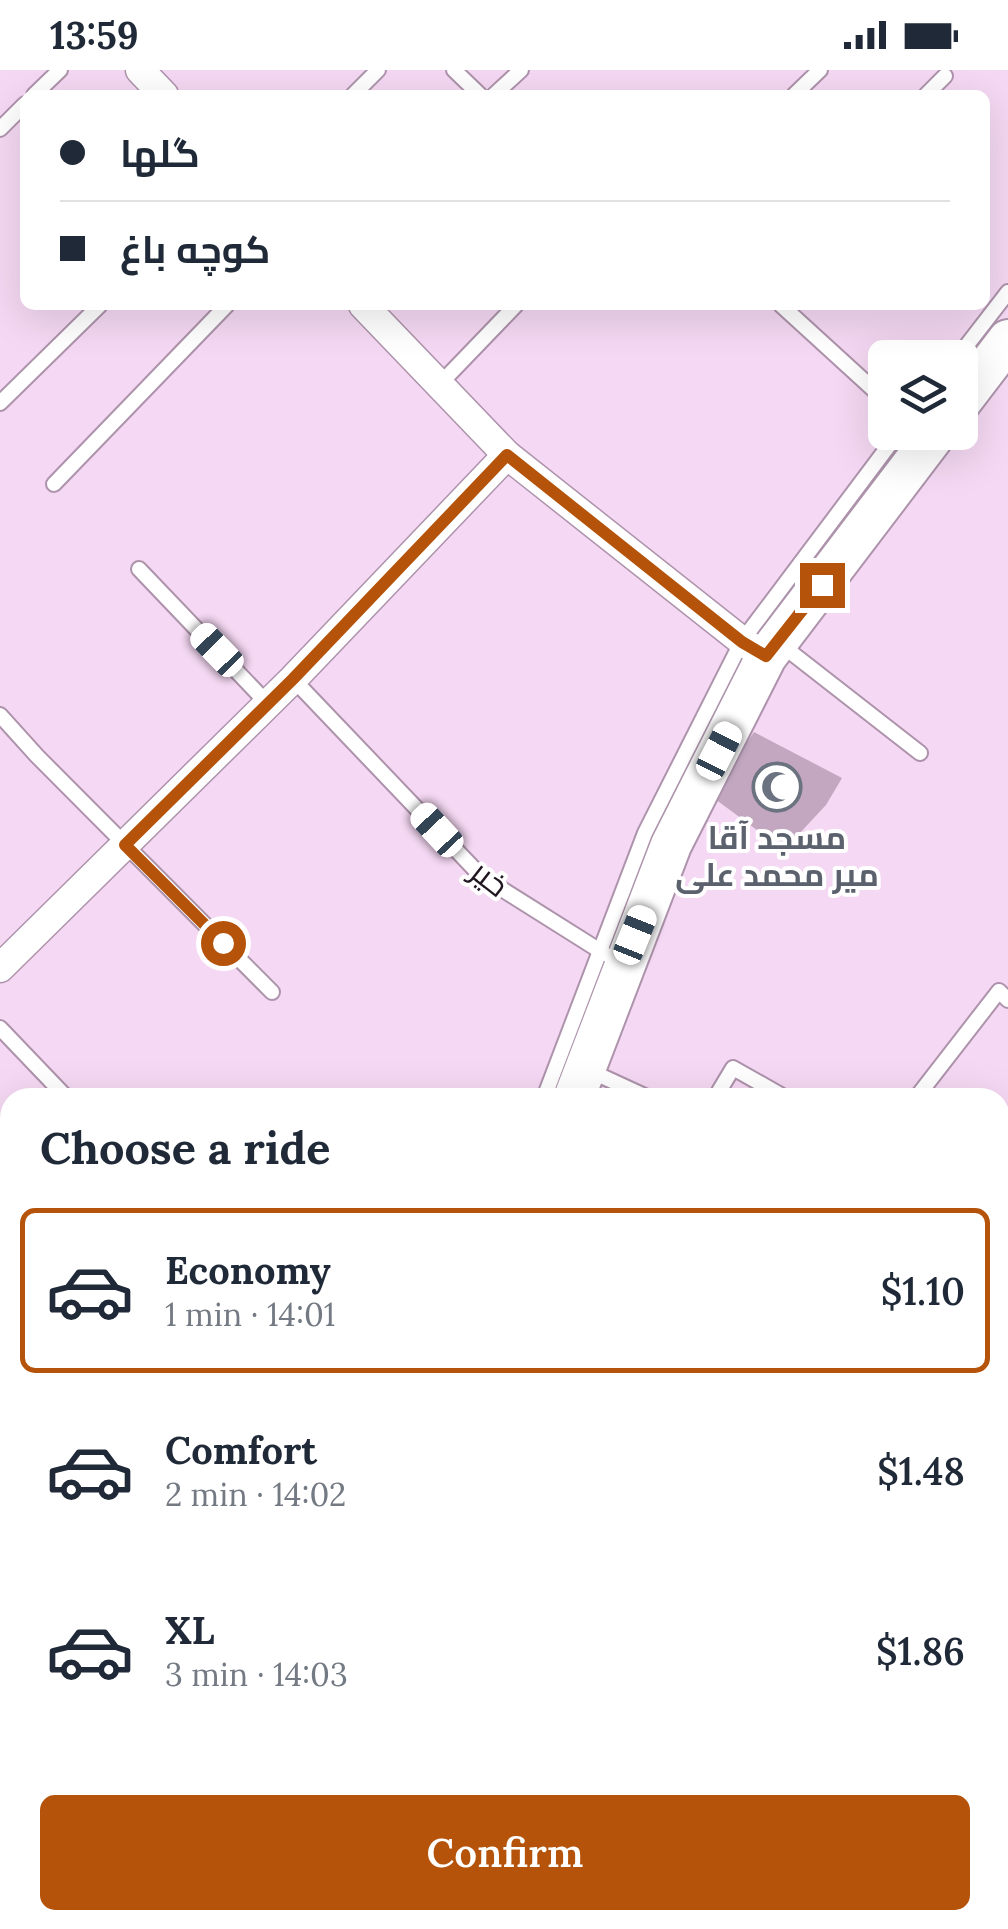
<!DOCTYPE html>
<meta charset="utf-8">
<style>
:root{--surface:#fff;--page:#f6f6f7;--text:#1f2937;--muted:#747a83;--line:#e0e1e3;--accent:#b45309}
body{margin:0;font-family:Lora,Cairo,serif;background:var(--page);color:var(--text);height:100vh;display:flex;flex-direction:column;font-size:38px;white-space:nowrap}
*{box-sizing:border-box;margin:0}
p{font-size:32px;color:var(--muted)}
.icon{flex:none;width:55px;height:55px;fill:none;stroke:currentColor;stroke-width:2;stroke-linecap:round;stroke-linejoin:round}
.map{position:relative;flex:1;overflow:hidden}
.side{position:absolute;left:0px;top:1018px;width:1010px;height:842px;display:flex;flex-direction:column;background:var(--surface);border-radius:30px 30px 0 0;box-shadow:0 10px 40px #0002}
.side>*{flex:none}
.hud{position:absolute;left:20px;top:20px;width:970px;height:220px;border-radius:15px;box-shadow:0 10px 40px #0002;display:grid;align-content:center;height:220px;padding:0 40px;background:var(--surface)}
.buttons{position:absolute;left:868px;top:270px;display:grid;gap:20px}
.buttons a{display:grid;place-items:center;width:110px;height:110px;border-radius:15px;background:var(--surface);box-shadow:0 10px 40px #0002;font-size:50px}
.end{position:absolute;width:45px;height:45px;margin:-22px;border:12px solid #b45309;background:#fff;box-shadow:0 0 0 5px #fff}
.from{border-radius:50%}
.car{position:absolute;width:30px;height:60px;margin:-30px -15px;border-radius:12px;box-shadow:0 0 8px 2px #0007;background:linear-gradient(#fff 24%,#345 0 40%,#fff 0 76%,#345 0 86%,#fff 0)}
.hud b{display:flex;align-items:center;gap:35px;height:95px;font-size:38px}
.hud b+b{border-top:2px solid var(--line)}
.hud i{width:25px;height:25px;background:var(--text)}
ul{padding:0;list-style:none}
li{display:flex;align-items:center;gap:30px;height:165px;margin:0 20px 15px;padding:0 20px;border:5px solid transparent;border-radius:15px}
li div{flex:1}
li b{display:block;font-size:38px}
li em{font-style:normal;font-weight:600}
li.current{border-color:var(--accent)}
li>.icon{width:90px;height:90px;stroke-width:1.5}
h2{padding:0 40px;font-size:45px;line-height:120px}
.button{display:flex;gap:20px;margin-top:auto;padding:20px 40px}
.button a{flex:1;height:115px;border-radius:15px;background:var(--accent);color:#fff;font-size:40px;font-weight:600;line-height:115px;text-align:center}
.status{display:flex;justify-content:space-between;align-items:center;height:70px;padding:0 50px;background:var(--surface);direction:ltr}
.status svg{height:28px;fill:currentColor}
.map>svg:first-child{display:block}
</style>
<div class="status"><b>13:59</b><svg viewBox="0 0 49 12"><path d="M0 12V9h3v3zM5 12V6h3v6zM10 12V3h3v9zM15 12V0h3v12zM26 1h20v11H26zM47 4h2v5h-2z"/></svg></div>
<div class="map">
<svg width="1008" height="1859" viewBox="0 0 1008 1859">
<rect width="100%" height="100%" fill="#f5d8f3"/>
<path fill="#eccaea" d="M173,1850H291L293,1859H142Z"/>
<g fill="#c3a7c1">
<path d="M754,662L842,708L826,735L784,780L711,726Z"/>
<path d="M305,1850H399L402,1859H307Z"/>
</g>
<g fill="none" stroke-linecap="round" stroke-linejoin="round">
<g stroke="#ad93ab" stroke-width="18">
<g id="service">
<path d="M454,0L480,25"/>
<path d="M34,25L60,0"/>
<path d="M353,25L378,0"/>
<path d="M494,25L521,0"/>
<path d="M794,25L820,0"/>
<path d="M926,25L945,6"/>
<path d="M0,59L25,34"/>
<path d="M781,235L885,330"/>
<path d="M957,288L1008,222"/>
<path d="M439,315L516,235"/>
<path d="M0,333L100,235"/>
<path d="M54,414L227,235"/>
<path d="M139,499L268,634"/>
<path d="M779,573L920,683"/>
<path d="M293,609L481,806L605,884"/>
<path d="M0,645L37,686L272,922"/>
<path d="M0,958L67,1028"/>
<path d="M586,999L649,1028"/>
<path d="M544,1028L645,763L742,571L899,362"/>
<path d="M715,1028L733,998L786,1028"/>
<path d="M916,1028L999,921L1008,930"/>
<path d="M1000,1122L1008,1112"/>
<path d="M0,1329L10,1341"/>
<path d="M1000,1363L1008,1367"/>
<path d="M0,1530L10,1546"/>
<path d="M1000,1602L1008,1596"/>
<path d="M0,1831L10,1826"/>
<path d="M680,1859L691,1850"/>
</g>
</g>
<g stroke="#ad93ab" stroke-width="31">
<g id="minor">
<path d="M140,0L164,25"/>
<path d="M363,235L507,385L742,571L766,587"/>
<path d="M0,898L293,609L507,385"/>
<path d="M297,1850L299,1859"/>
</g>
</g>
<g stroke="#ad93ab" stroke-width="44">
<g id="secondary">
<path d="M960,333L1008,270"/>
<path d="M574,1028L671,775L766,587L937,362"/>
<path d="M0,1082L10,1094"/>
<path d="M8,1859L26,1850"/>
</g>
</g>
<g stroke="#ad93ab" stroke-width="49">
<g id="primary">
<path d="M1000,1559L1008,1553"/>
<path d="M1000,1660L1008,1654"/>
<path d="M625,1859L637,1850"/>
<path d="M752,1859L763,1850"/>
</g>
</g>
<use href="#service" stroke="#fff" stroke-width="14"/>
<use href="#minor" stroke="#fff" stroke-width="28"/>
<use href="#secondary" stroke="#fff" stroke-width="40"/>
<use href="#primary" stroke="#fff" stroke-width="45"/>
</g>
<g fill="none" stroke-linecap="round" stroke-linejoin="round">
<path stroke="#b45309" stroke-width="12" d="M223,873L125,775L293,609L507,385L742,572L766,586L822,515"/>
</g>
<defs>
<g id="mosque-ring" transform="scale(2.5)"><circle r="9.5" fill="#fff" stroke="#6b7280" stroke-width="1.5"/><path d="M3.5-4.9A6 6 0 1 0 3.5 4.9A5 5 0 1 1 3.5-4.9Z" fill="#6b7280"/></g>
</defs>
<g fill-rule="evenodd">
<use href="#mosque-ring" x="777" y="717"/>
</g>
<g text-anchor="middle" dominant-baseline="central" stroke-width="8" stroke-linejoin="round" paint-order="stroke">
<g font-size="32" font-weight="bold" fill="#5b616d" stroke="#fff">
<text x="777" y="767">مسجد آقا<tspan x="777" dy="37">میر محمد علی</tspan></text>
</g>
<g font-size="32" fill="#201620" stroke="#fff">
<text transform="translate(490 808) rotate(38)">خیر</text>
</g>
</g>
</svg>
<div class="buttons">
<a><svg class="icon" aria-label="layers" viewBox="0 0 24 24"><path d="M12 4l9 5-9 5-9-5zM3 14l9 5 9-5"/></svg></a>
</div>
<i class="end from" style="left:223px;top:873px"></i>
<i class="end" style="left:822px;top:515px"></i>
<i class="car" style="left:217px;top:580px;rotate:316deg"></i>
<i class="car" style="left:719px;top:681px;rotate:27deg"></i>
<i class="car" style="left:437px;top:760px;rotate:317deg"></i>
<i class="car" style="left:635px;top:865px;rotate:22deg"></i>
<div class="hud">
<b><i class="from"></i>گلها</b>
<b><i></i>کوچه باغ</b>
</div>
<section class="side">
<h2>Choose a ride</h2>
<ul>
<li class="current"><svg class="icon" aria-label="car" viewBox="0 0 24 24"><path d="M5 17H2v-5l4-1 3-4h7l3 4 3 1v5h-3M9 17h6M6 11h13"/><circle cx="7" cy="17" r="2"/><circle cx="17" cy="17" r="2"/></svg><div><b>Economy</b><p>1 min · 14:01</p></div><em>$1.10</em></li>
<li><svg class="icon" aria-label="car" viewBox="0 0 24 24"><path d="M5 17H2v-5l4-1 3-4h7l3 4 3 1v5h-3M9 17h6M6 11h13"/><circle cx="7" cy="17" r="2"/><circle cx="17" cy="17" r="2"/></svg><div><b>Comfort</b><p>2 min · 14:02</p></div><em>$1.48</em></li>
<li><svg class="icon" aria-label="car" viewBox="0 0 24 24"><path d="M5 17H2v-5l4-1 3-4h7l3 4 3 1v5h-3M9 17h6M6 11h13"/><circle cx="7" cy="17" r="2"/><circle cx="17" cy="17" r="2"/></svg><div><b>XL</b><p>3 min · 14:03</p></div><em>$1.86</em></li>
</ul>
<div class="button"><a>Confirm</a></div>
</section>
</div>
